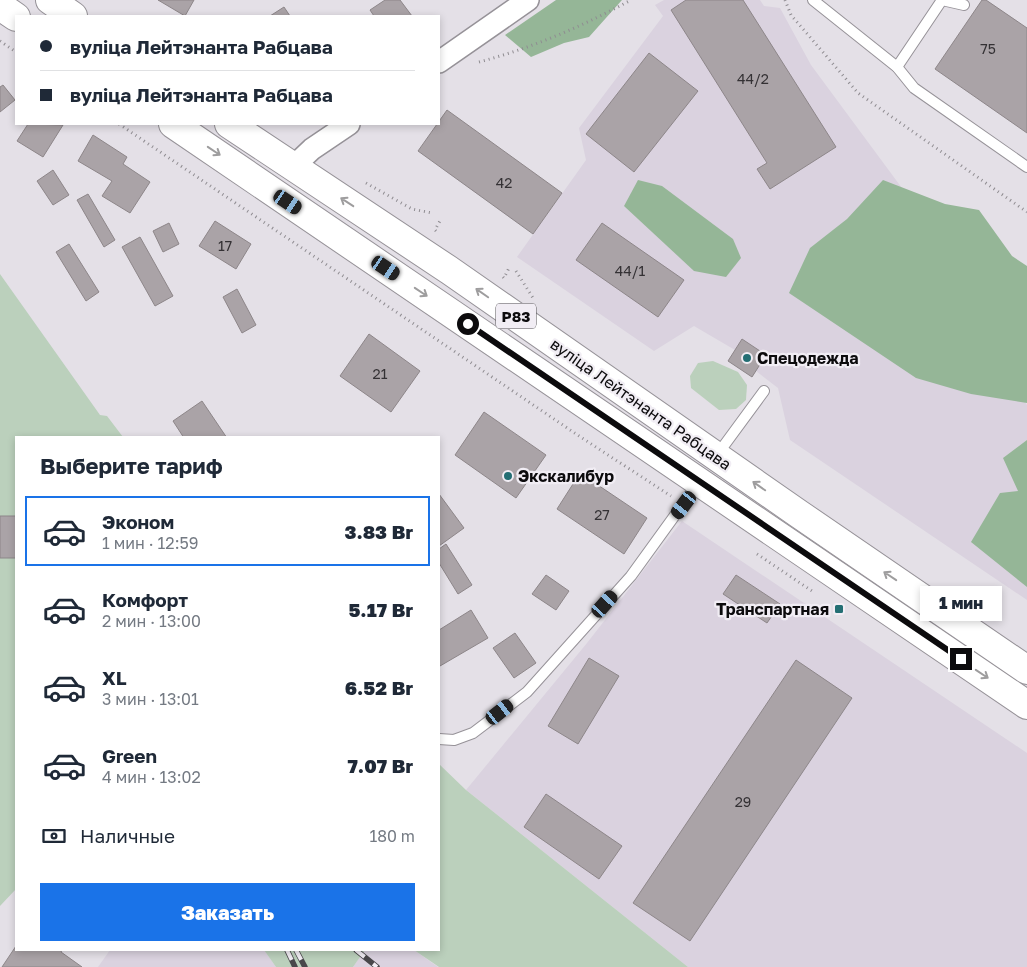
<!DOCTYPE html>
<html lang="ru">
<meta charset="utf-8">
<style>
:root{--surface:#fff;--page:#f6f6f7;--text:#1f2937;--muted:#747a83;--line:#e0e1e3;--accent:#1a73e8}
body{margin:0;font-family:"Golos Text",sans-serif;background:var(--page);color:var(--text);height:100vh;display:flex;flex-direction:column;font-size:19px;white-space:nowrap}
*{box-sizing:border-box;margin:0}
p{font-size:16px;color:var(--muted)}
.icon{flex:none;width:28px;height:28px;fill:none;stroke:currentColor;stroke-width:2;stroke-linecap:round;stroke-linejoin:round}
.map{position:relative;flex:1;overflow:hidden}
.panel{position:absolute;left:15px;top:436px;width:425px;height:515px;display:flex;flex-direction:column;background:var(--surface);border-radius:0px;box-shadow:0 2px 8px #0003}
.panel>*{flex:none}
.top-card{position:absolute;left:15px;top:15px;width:425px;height:110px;border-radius:0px;box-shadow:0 2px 8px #0003;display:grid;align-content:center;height:110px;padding:0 25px;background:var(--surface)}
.end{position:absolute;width:22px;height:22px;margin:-11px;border:6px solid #0c0b0d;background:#fff;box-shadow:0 0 0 2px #fff}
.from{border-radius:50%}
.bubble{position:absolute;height:35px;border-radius:0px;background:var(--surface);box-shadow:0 2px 8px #0003;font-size:16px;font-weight:800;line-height:35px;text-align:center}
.car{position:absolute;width:15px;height:30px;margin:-15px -8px;border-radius:6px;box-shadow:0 0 4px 1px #0007;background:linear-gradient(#222 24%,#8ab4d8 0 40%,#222 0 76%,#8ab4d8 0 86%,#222 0)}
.top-card b{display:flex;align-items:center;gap:18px;height:48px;font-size:19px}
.top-card b+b{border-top:1px solid var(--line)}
.top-card i{width:12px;height:12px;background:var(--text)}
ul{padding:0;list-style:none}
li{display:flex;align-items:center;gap:15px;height:70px;margin:0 10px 8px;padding:0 15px;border:2px solid transparent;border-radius:0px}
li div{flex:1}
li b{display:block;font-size:19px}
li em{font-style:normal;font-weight:800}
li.active{border-color:var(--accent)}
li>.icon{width:45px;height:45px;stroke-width:1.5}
h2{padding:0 25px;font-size:22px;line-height:60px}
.pay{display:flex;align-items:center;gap:12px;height:55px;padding:0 25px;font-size:19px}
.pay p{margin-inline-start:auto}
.cta{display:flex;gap:10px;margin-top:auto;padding:10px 25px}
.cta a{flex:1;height:58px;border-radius:0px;background:var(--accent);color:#fff;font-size:20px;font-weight:800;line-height:58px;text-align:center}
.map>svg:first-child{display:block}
</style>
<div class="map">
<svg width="1027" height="967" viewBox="0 0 1027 967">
<rect width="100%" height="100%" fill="#e4e0e7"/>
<g fill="#dad2df">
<path d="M664,0H760L764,6L780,8L811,65L913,203L895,217L1027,405V600L790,440L778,388L756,371L752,377L728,361L735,350L694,326L654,351L517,257L586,160L579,128L663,16L655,5Z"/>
<path d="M682,521L1027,753V967H688L466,790L587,643Z"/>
<path d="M110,950H264L276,967H98Z"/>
<path d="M365,950H414L438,967H353Z"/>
</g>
<g fill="#bbd0bc">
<path d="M0,274L100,415L107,416L123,437L16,438V889L0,906Z"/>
<path d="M713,361L738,372L747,385L746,400L736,409L719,410L691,388L690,376L698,363Z"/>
<path d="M439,764L466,790L688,967H439L414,950H439Z"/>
<path d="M264,950H365L353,967H276Z"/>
</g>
<g fill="#95b697">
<path d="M556,0H622L589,37L564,43L531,57L505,35Z"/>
<path d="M638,180L662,186L733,239L741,258L726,277L694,271L624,206Z"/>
<path d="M883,180L945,204L979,210L1012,256L1027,266V403L971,394L916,378L789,293L810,248L847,219Z"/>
<path d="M1027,440V587L971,542L1000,493L1018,491L1003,458Z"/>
</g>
<g fill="#aaa3a7" stroke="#8d8689">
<path d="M158,0H194L185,16Z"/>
<path d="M385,0H400L412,16H374L370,10Z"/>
<path d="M686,0H743L836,147L770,189L757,169L767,163L671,10Z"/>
<path d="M982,0H986L1027,28V133L935,69Z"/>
<path d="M284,7L290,16H270Z"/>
<path d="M649,53L698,91L634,172L586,134Z"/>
<path d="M3,85L15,100L0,112V87Z"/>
<path d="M447,110L562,193L533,234L418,151Z"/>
<path d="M28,124L63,125L43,157L17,141Z"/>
<path d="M93,135L127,157L123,164L150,182L130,213L102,196L112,181L78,161Z"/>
<path d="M53,170L69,195L53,205L37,181Z"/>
<path d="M88,194L115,240L104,247L77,200Z"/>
<path d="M215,221L251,244L236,269L199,246Z"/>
<path d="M169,223L179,244L163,252L153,231Z"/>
<path d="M602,223L684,280L658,317L576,260Z"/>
<path d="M140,237L173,296L155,306L122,247Z"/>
<path d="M69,244L99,292L86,301L56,252Z"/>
<path d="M237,289L256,325L242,333L223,297Z"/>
<path d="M369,334L420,371L391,412L340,376Z"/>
<path d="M742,339L766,355L752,377L728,361Z"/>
<path d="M202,401L227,438H184L173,421Z"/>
<path d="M484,412L546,455L516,498L455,455Z"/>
<path d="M580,473L647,518L624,554L557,509Z"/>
<path d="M439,494L464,528L439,546Z"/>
<rect x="0" y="516" width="16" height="42"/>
<path d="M446,544L472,585L458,594L439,563V549Z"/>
<path d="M546,575L569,591L556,610L532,594Z"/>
<path d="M736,575L780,604L767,623L723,594Z"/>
<path d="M471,610L488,638L440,666L439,664V630Z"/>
<path d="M515,633L536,663L514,678L493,648Z"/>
<path d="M589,658L619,676L578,744L548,726Z"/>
<path d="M796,660L852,698L690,941L633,903Z"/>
<path d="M546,794L622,846L599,879L524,827Z"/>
<path d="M16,946V950H62L61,952L82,967H2Z"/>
</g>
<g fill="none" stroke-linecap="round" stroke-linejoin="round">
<g stroke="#969298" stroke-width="12">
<g id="lane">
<path d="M813,0L897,67L914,88L1027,167"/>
<path d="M897,67L942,0L964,5"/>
<path d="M717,455L764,391"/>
<path d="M439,739L454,740L473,733L527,692L631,576L699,482"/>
</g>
</g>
<g stroke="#969298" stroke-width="24">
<g id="street">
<path d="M439,62L528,0"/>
<path d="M293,167L312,149L349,124"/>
</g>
</g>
<g stroke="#969298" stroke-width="30">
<g id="highway">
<path d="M50,0L73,16"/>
<path d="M0,6L16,17"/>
<path d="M173,124L1027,705"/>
<path d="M229,124L449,270L799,514L1027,670"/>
</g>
</g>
<g stroke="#8f8c91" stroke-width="3" stroke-dasharray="1 4" stroke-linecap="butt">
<path d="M785,0L791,15L858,93L1027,212"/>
<path d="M0,41L16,52"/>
<path d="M479,62C532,48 583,26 631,0"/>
<path d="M119,124L582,438L671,496"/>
<path d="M366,183L412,209L432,213"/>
<path d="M436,231L435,230L441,219"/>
<path d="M516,271L533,298"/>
<path d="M503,277L504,278L510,266"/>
<path d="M757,554L812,591"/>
</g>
<use href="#lane" stroke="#fff" stroke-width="10"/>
<use href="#street" stroke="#fff" stroke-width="21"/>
<use href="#highway" stroke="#fff" stroke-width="28"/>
<g stroke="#49474b" stroke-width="5.5">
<g id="rail">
<path d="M287,950L295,967"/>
<path d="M296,950L305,967"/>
<path d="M356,950L377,967"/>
</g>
</g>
<use href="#rail" stroke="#f1edf4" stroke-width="4" stroke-dasharray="11" stroke-linecap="butt"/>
</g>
<defs><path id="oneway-shaft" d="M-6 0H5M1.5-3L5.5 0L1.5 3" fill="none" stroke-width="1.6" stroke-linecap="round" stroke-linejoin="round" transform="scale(1.25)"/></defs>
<g stroke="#9e9d9e">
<use href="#oneway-shaft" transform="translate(214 151) rotate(34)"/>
<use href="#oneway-shaft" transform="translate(347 202) rotate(-147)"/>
<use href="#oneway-shaft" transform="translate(421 292) rotate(34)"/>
<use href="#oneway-shaft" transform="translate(482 293) rotate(-145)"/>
<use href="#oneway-shaft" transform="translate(759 486) rotate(-145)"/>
<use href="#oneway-shaft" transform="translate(890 576) rotate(-146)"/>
<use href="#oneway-shaft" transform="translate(982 674) rotate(34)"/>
</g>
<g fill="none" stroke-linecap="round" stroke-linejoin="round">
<path stroke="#0c0b0d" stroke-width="6" d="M468,324L961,659"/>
</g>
<g fill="#236e73" stroke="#f1edf4" stroke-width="2">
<circle cx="747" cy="358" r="5"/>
<circle cx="508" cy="476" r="5"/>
<rect x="834" y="604" width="10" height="10" rx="2.5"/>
</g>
<g text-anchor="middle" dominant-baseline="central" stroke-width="4.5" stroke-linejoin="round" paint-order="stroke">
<g font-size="14" fill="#343134">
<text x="988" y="48">75</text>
<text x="753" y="78">44/2</text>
<text x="504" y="182">42</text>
<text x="225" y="245">17</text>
<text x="630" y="270">44/1</text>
<text x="380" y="373">21</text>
<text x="602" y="514">27</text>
<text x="743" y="801">29</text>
</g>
<rect fill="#f1edf4" stroke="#514f52" stroke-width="1" x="496" y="303.5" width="40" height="25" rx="4"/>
<g font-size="15" font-weight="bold" fill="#0c0b0d">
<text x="516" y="316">Р83</text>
</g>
<g font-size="16" font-weight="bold" fill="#0c0b0d" stroke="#f1edf4" text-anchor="start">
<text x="757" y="358">Спецодежда</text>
<text x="518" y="476">Экскалибур</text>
<text x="829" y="609" text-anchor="end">Транспартная</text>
</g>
<g font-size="16" fill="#0c0b0d" stroke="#f1edf4">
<text transform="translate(641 404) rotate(35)">вуліца Лейтэнанта Рабцава</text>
</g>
</g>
</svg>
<i class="end from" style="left:468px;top:324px"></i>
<i class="end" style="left:961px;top:659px"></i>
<div class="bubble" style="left:920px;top:586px;width:82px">1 мин</div>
<i class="car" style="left:288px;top:202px;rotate:124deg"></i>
<i class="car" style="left:386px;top:268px;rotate:124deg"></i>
<i class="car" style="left:684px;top:505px;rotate:217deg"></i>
<i class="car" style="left:605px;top:604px;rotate:42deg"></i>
<i class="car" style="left:500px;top:712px;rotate:52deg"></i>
<div class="top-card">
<b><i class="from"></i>вуліца Лейтэнанта Рабцава</b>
<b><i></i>вуліца Лейтэнанта Рабцава</b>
</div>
<section class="panel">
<h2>Выберите тариф</h2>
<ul>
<li class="active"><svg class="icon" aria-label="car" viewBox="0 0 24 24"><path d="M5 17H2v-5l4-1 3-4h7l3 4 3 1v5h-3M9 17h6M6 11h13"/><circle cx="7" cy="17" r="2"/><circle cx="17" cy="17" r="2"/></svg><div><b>Эконом</b><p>1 мин · 12:59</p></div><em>3.83 Br</em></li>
<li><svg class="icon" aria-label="car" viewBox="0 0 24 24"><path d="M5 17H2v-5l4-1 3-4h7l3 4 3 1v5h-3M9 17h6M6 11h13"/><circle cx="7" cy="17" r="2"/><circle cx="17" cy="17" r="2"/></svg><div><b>Комфорт</b><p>2 мин · 13:00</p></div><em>5.17 Br</em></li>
<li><svg class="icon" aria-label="car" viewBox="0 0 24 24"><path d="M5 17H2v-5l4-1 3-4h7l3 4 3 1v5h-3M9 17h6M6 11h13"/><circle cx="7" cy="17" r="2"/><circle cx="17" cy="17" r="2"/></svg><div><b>XL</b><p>3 мин · 13:01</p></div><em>6.52 Br</em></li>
<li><svg class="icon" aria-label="car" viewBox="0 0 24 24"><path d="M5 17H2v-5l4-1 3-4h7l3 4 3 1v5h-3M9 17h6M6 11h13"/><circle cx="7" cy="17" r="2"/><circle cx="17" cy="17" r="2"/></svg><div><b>Green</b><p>4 мин · 13:02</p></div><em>7.07 Br</em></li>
</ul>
<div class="pay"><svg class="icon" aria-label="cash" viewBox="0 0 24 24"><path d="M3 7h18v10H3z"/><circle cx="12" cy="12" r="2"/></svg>Наличные<p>180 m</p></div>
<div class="cta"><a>Заказать</a></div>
</section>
</div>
